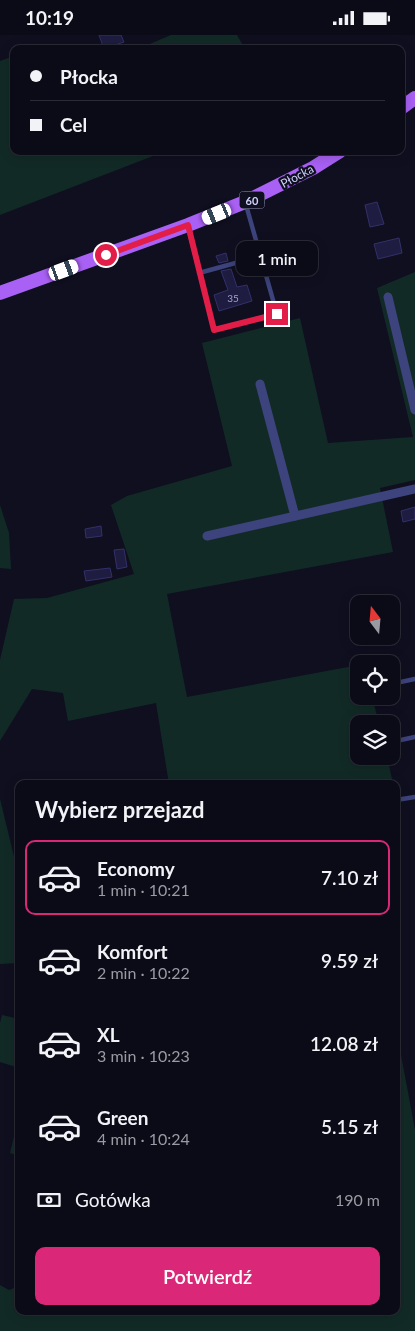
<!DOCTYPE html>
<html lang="pl">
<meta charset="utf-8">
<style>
:root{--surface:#0b0b18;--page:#191925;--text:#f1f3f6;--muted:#9a9ba2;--line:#2b2b37;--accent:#db2777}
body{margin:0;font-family:Lato,sans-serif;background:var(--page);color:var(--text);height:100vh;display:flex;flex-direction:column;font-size:19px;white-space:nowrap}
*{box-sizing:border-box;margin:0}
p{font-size:16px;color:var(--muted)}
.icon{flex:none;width:28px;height:28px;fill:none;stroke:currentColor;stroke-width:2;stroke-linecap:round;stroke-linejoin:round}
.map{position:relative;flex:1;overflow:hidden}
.details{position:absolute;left:15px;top:745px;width:385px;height:535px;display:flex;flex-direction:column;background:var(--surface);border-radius:10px;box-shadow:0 2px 12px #0003,0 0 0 1px var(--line)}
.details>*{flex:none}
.guide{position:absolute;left:10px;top:10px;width:395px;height:110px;border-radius:10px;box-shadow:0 2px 12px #0003,0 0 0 1px var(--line);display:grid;align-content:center;height:110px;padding:0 20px;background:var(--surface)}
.needle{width:32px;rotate:344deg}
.fabs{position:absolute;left:350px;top:560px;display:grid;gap:10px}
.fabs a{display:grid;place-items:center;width:50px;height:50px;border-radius:10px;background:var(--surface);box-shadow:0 2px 12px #0003,0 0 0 1px var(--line);font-size:25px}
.end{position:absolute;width:22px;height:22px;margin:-11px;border:6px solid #e11d48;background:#fff;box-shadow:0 0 0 2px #fff}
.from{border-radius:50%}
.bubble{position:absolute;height:35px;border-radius:10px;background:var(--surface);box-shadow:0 2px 12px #0003,0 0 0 1px var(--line);font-size:16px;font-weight:600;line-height:35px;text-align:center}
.car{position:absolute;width:15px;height:30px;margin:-15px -8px;border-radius:6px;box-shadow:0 0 4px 1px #0007;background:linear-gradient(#fff 24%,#345 0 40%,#fff 0 76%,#345 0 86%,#fff 0)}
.guide b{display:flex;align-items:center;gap:18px;height:48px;font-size:19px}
.guide b+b{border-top:1px solid var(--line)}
.guide i{width:12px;height:12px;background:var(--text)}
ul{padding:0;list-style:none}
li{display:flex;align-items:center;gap:15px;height:75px;margin:0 10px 8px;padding:0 10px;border:2px solid transparent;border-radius:10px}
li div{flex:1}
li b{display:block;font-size:19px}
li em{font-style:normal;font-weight:600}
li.on{border-color:var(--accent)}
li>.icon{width:45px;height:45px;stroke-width:1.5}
h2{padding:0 20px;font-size:22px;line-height:60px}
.pay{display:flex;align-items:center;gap:12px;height:55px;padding:0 20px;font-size:19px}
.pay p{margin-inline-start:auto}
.primary-button{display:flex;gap:10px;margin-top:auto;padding:10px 20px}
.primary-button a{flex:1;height:58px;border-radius:10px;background:var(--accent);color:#fff;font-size:20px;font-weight:600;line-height:58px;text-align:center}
.status{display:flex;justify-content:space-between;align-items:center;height:35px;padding:0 25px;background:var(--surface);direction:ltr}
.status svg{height:14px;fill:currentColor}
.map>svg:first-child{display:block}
</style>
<div class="status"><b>10:19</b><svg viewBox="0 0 49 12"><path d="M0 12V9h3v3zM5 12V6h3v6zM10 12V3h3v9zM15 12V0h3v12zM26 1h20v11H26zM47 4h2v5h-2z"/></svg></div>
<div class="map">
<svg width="415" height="1296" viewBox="0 0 415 1296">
<rect width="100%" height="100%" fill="#0f0f20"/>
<g fill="#122a26">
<path d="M171,0H237L245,14H138Z"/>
<path d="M14,21V116H166L0,180V26Z"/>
<path d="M415,237V445L380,453L393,517L167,559L187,662L359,630V661H372L379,689H359V721H387L393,749H169L156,668L68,686L63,658L32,654L0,706V625L14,564L47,563L134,539L111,470L127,461L232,431L202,308L300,283L328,408L413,402L377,253Z"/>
<path d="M0,470L9,498L11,534L0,533Z"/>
<path d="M0,764L19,842V928L0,929Z"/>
<path d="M2,980L19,984V1033L0,1027V988Z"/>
<path d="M396,993L415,1095V1296H0V1250L9,1255L19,1251V1276H396Z"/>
<path d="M19,1080V1121L10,1118Z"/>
</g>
<g fill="#1e1c40" stroke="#33306a">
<path d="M99,0H121L124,7L104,14Z"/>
<path d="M377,167L384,189L370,192L365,170Z"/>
<path d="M399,203L402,218L378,224L374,209Z"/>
<path d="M226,218L228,226L219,228L216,221Z"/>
<path d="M231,234L237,252L247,250L252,266L219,276L214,260L228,255L221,236Z"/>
<path d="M415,472V484L403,487L401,476Z"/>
<path d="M101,491L102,501L86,503L85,494Z"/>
<path d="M124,514L127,532L117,534L114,515Z"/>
<path d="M110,533L112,542L86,546L84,536Z"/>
</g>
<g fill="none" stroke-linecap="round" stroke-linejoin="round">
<g stroke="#3d437c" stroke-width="4.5">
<path d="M188,192L214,295L277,279L246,170"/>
<path d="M199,238L261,221"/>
<path d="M391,649L415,644"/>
<path d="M396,706L415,702"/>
<path d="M396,765L415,762"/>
</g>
<g stroke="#3d437c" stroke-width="9">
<path d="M388,262L415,375"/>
<path d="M260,349L295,481"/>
<path d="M207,501L415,454"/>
</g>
<g stroke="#a960f4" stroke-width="14">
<path d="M401,73L415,63"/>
<path d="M0,258L188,190L245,167L313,133L340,116"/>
</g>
</g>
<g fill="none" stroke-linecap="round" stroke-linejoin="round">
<path stroke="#e11d48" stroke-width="6" d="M106,220L188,190L214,295L277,279"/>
</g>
<g text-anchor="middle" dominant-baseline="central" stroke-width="4.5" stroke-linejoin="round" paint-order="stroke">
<g font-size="10" fill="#a4a4cd">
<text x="233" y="263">35</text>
</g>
<rect fill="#0f0f20" stroke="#9798ba" stroke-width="1" x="239.5" y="156.5" width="25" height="17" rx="4"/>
<g font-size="11" font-weight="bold" fill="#d1d2fc">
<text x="252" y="165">60</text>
</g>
<g font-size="12" fill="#d1d2fc" stroke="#0f0f20">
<text transform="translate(297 141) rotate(-28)">Płocka</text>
</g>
</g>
</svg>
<div class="fabs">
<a><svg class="needle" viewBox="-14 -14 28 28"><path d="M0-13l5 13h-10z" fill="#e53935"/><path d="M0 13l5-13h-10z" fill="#9a9ba2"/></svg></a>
<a><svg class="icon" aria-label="locate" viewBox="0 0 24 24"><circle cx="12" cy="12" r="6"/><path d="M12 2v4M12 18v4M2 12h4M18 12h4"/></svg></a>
<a><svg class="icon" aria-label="layers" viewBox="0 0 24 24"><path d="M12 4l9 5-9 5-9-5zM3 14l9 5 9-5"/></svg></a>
</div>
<i class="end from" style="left:106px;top:220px"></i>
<i class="end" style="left:277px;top:279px"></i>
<div class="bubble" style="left:236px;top:206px;width:82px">1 min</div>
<i class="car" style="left:217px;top:179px;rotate:248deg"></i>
<i class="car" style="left:64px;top:235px;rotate:70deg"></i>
<div class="guide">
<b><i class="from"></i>Płocka</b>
<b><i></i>Cel</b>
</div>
<section class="details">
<h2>Wybierz przejazd</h2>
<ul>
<li class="on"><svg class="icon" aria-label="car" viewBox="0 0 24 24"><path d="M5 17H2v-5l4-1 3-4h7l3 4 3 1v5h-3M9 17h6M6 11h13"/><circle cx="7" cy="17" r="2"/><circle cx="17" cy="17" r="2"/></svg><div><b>Economy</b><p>1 min · 10:21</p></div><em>7.10 zł</em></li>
<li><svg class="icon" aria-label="car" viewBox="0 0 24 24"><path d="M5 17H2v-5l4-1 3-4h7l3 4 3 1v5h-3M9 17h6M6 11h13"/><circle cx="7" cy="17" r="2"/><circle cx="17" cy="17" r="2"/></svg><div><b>Komfort</b><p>2 min · 10:22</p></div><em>9.59 zł</em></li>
<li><svg class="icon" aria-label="car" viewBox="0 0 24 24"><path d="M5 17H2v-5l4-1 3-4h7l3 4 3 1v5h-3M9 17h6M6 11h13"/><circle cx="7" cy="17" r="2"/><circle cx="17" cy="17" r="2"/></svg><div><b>XL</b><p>3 min · 10:23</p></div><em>12.08 zł</em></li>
<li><svg class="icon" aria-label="car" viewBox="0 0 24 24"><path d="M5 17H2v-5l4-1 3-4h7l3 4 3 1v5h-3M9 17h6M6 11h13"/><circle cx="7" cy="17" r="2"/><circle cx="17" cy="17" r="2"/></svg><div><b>Green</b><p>4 min · 10:24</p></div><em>5.15 zł</em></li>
</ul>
<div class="pay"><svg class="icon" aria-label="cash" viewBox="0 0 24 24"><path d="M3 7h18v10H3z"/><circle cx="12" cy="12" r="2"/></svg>Gotówka<p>190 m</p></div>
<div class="primary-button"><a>Potwierdź</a></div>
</section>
</div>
